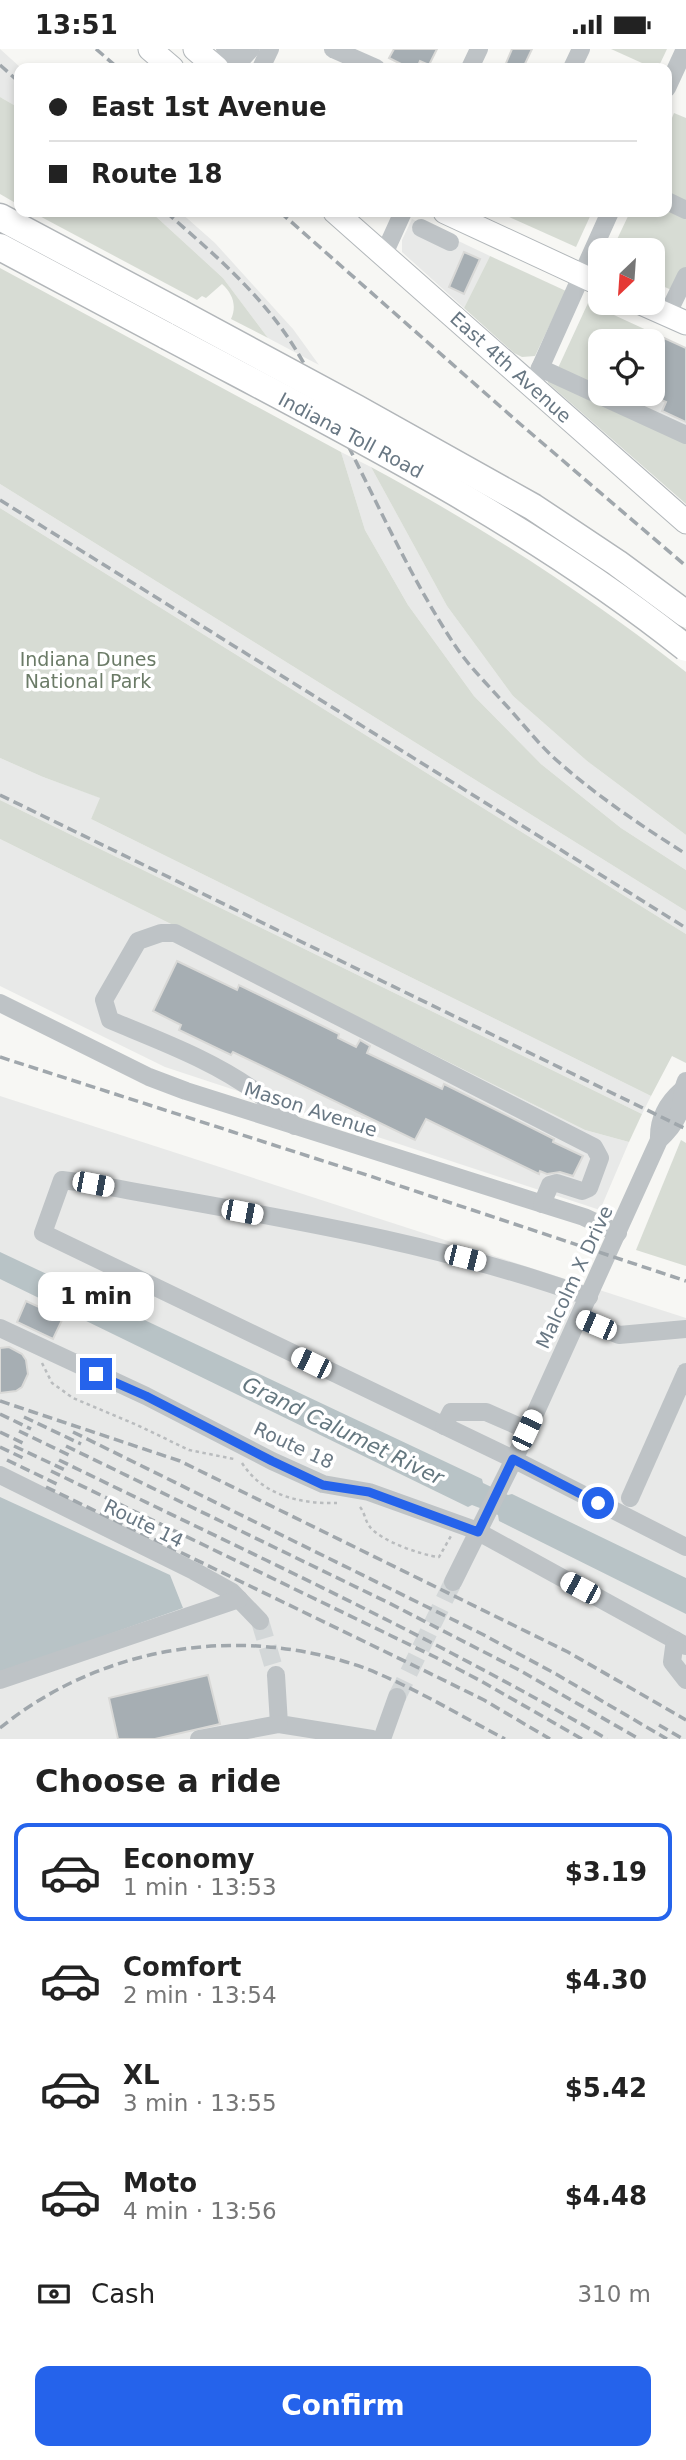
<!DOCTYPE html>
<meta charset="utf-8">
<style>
:root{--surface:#fff;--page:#f6f6f6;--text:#222;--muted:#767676;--line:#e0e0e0;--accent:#2563eb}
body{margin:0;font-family:"DejaVu Sans",sans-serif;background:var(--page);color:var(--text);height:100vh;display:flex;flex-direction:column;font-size:26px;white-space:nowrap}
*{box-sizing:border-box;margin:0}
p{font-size:23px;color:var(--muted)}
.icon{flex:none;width:38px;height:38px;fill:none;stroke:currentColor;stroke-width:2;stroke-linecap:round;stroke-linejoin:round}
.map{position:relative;height:1690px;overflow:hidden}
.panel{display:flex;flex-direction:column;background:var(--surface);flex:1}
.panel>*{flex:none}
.top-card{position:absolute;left:14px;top:14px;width:658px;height:154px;border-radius:14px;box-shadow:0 4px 10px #0003;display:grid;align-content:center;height:154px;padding:0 35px;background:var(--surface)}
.needle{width:46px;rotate:205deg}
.tools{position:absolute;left:588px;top:189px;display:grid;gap:14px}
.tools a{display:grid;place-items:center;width:77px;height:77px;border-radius:14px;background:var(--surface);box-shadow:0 4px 10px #0003;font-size:35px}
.end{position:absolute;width:32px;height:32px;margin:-16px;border:9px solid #2563eb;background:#fff;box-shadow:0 0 0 4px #fff}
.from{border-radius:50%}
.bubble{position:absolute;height:49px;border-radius:14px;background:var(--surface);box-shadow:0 4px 10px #0003;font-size:23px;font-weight:700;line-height:49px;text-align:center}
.car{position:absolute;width:21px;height:42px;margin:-21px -10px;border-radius:9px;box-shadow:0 0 5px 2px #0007;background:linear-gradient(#fff 24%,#345 0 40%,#fff 0 76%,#345 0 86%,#fff 0)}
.top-card b{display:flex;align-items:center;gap:24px;height:66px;font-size:26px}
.top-card b+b{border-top:2px solid var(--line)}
.top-card i{width:18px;height:18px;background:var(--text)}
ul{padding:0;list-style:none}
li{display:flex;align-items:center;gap:21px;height:98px;margin:0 14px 10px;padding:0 21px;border:4px solid transparent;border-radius:14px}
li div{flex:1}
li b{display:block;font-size:26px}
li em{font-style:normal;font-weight:700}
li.selected{border-color:var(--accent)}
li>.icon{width:63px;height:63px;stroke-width:1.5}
h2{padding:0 35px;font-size:32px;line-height:84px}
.pay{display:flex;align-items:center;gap:18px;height:77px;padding:0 35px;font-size:26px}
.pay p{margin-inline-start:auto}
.button{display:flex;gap:14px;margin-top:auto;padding:14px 35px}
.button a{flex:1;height:80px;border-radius:14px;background:var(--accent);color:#fff;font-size:28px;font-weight:700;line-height:80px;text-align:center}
.status{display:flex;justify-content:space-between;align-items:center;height:49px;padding:0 35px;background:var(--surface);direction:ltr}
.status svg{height:19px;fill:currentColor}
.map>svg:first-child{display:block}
</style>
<div class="status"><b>13:51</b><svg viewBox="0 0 49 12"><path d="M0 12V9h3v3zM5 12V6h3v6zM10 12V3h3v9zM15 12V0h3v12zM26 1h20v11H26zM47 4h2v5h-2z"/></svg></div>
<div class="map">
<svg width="686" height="1690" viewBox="0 0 686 1690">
<rect width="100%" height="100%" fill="#f7f7f4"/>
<g fill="#e8e9e8">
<path d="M0,0L21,19H19V59L0,48Z"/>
<path d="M151,163H180L215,194L293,280L319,316L268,289L223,229Z"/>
<path d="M412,170L490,207L464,259L402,203V191Z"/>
<path d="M653,284L686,299V394L617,361L624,345H653V292H649Z"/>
<path d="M341,403L371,418L447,557L513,647L587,712L686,786V821L621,779L541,715L474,647L408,556L365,481Z"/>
<path d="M0,435L686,862V885L0,459Z"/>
<path d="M0,709L43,728L101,749L91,770L651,1047L642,1065L0,751Z"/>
<path d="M0,790L585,1081L629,1093L600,1161L165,1018L0,937Z"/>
<path d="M0,1047L686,1269V1690H0Z"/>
</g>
<g fill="#d7dcd4">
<path d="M611,0H667L658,19H653Z"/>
<path d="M0,48L19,59V156L0,145Z"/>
<path d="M674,64L686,69V154L667,146V81Z"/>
<path d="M667,158L686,167V221L674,242L653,233V201H612L630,163H667Z"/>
<path d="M32,163H151L223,229L268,289L231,270C237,257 233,245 222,235L206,249L202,247L197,251Z"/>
<path d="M498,163H592L576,198Z"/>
<path d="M490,207L566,242L535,307L522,308L514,304L464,259Z"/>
<path d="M0,219L341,403L365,481L408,556L474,647L541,715L621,779L686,821V862L0,435Z"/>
<path d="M588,254L653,284L649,292H600V345H624L617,360L686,394V455L548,334V328L558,319Z"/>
<path d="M371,418C482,478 587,545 686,623V786L587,712L513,647L447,557Z"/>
<path d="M0,459L686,885V1014L672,1007L651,1047L91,770L100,749L43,728L0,709Z"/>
<path d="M0,751L642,1065L629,1093L585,1081L0,790Z"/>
<path d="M681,1091L686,1094V1217L636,1201Z"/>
</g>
<g fill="#b8c3c6">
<path d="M0,1203L482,1430L483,1434L508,1446L512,1445L686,1529V1565L499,1472L498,1466L472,1456L468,1458L0,1230Z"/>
<path d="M0,1448L170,1526L183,1559L0,1624Z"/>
</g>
<g fill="#a6aeb3" stroke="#d9d9d7" stroke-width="2">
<path d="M394,0H437L429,16L420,12L417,19L405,17L389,9Z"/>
<path d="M512,0H532L523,19H504Z"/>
<path d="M464,203L480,210L464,245L449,238Z"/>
<path d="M664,289L686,299V373L662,362L666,353L653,347V313Z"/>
<path d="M177,912L237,941L239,936L339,985L338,989L356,998L360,991L370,997L367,1004L442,1040L444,1035L554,1090L553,1093L583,1107L573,1127L560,1123L547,1125L540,1122L539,1125L426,1070L415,1091L233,1003L231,1006L179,981L181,976L153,962Z"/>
<path d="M26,1252L63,1269L53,1290L17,1273Z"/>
<path d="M9,1298L22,1305L26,1311L28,1325L22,1338L16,1342L0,1344V1299Z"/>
<path d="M208,1626L220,1675L155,1690H118L109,1649Z"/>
</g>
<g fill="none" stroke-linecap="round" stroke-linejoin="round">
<g stroke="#d3d7d8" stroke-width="18" stroke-dasharray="18 9" stroke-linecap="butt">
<path d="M260,1572L276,1626"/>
<path d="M397,1648L453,1533"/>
</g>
<g stroke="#b2b7ba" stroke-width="25">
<g id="major">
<path d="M150,0L172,19"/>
<path d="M195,0L217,19"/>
<path d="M335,163L686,473"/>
<path d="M445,163L600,235"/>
<path d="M641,254L686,274"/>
</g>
</g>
<g stroke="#b2b6b9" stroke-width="29">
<g id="highway">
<path d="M0,168L180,264"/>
<path d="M0,198L167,287"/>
</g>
</g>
<g stroke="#b9bcbe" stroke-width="2.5" stroke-dasharray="3.5 3.5" stroke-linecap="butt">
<path d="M42,1314L52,1334L73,1349L137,1376L189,1401L234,1410"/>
<path d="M242,1414C263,1447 301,1455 337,1454"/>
<path d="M360,1458C365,1464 365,1472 370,1478C381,1492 421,1506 439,1508L451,1487"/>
</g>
<g stroke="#bec3c6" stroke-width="18">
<path d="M225,0L239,13L251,0"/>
<path d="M333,0L376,19"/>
<path d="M261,19L270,0"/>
<path d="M470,19L479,0"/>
<path d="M572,19L581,0"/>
<path d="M667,39L685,0"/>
<path d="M667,152L686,161"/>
<path d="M421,179L450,193"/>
<path d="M384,205L403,163"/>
<path d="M667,266L686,227"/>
<path d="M540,319L686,386"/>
<path d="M532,337L610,163"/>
<path d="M0,954L149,1028L186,1042L584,1168L618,1184"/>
<path d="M295,1077C283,1066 272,1054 259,1045C215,1012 160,992 110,971L104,951L138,892L161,884H175L594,1098L600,1109L589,1139L582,1142L557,1134L550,1136L542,1155"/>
<path d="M659,1091C658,1070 666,1055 682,1041"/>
<path d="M589,1248C428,1190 260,1166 93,1135L62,1131L43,1184L513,1410L686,1498"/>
<path d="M579,1269L619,1286L686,1280"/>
<path d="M0,1279L146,1347L272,1412L323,1435L369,1443L475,1481L686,1597"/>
<path d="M444,1377L451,1363H486L527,1381"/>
<path d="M0,1426L194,1522L232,1543L260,1572"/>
<path d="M630,1449L686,1323"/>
<path d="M453,1533L519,1400L659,1091C669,1082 679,1070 681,1056C683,1047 682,1041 686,1032"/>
<path d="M675,1591L672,1613L686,1631"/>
<path d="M276,1626L279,1675L372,1690"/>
<path d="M0,1631L239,1550"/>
<path d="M199,1690L279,1675"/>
<path d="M382,1690L397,1648"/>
</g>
<use href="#major" stroke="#fff" stroke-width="23"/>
<use href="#highway" stroke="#fff" stroke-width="26"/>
<g stroke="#a0a7ac" stroke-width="3.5" stroke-dasharray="10 5" stroke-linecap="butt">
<path d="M96,0L118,19"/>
<path d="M0,16L19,33"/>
<path d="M166,163C216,207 265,248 299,306C355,399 393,501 452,592C466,614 486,634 503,653C520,671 535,691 553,708C594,745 640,776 686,805"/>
<path d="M280,163L519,374L686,517"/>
<path d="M0,451L686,879"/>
<path d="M0,746L686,1080"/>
<path d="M0,1008L370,1127L686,1232"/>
<path d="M0,1352L180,1412L568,1603L686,1671"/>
<path d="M0,1365L31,1380"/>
<path d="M24,1368L81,1395"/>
<path d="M19,1382L73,1408"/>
<path d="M0,1383L27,1396"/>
<path d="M73,1383L482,1585L556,1625L667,1690"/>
<path d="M14,1397L65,1421"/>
<path d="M66,1397L389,1554L521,1622L639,1690"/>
<path d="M0,1398L23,1409"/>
<path d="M7,1411L61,1437"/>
<path d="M59,1411C243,1501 430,1586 607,1690"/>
<path d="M51,1422L435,1608L481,1632L582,1690"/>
<path d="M46,1438L423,1621L484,1651L550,1690"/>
<path d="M659,1676L683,1690"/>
<path d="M0,1679C102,1596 243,1574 367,1620C415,1639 459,1666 505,1690"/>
</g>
<g stroke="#b2b6b9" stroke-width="29" stroke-linecap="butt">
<g id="highway-bridge">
<path d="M180,264L356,359L533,458L617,514L686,565"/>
<path d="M167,287C345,382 527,472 686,599"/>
</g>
</g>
<use href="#highway-bridge" stroke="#fff" stroke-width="26"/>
</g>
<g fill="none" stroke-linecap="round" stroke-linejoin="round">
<path stroke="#2563eb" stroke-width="9" d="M96,1325L146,1347L272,1412L323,1436L369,1443L478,1483L513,1410L598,1454"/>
</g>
<g text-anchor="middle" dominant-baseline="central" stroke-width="7" stroke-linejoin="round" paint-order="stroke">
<g font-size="19" fill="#687783" stroke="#fff">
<text transform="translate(511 318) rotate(42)">East 4th Avenue</text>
<text transform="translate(351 386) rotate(28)">Indiana Toll Road</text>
<text transform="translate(311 1060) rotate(18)">Mason Avenue</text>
<text transform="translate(574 1228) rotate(-65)">Malcolm X Drive</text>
<text transform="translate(294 1396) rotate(25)">Route 18</text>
<text transform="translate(144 1474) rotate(26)">Route 14</text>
</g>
<g font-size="19" fill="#6b7b67" stroke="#fff">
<text x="88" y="610">Indiana Dunes<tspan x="88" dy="22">National Park</tspan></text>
</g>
<g font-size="21" font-style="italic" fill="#64777f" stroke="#fff">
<text transform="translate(343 1382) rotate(26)">Grand Calumet River</text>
</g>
</g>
</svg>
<div class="tools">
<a><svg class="needle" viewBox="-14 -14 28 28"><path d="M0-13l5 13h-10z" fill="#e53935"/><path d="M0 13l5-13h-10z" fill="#767676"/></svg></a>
<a><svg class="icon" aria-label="locate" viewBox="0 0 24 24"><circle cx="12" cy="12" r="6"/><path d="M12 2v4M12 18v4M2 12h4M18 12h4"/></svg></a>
</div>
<i class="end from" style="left:598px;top:1454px"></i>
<i class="end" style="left:96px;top:1325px"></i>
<div class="bubble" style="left:38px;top:1223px;width:116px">1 min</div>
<i class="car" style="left:93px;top:1135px;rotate:101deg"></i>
<i class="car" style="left:242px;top:1163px;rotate:101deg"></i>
<i class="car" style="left:465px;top:1209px;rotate:104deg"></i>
<i class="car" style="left:596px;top:1276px;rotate:293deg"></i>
<i class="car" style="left:311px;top:1314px;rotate:296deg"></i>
<i class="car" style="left:527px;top:1381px;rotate:25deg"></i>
<i class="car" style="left:580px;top:1539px;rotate:298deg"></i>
<div class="top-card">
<b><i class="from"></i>East 1st Avenue</b>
<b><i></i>Route 18</b>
</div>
</div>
<section class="panel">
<h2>Choose a ride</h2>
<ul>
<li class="selected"><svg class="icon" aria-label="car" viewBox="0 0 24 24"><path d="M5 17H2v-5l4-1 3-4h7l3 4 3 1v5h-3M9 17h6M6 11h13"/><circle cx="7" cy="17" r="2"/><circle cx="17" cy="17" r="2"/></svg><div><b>Economy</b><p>1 min · 13:53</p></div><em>$3.19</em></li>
<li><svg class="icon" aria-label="car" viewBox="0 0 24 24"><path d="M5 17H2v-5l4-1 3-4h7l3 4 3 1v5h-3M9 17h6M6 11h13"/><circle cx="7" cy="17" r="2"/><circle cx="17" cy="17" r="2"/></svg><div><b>Comfort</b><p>2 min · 13:54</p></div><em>$4.30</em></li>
<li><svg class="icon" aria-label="car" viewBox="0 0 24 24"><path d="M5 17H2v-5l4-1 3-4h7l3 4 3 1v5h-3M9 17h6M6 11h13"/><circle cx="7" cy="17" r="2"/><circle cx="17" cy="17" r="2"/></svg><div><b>XL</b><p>3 min · 13:55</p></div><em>$5.42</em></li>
<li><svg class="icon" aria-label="car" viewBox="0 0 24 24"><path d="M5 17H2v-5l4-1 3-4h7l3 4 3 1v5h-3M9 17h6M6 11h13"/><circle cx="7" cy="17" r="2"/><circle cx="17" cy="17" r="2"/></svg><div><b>Moto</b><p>4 min · 13:56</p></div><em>$4.48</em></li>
</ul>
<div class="pay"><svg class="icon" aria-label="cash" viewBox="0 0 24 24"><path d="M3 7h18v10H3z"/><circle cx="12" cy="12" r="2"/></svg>Cash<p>310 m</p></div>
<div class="button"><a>Confirm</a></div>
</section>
